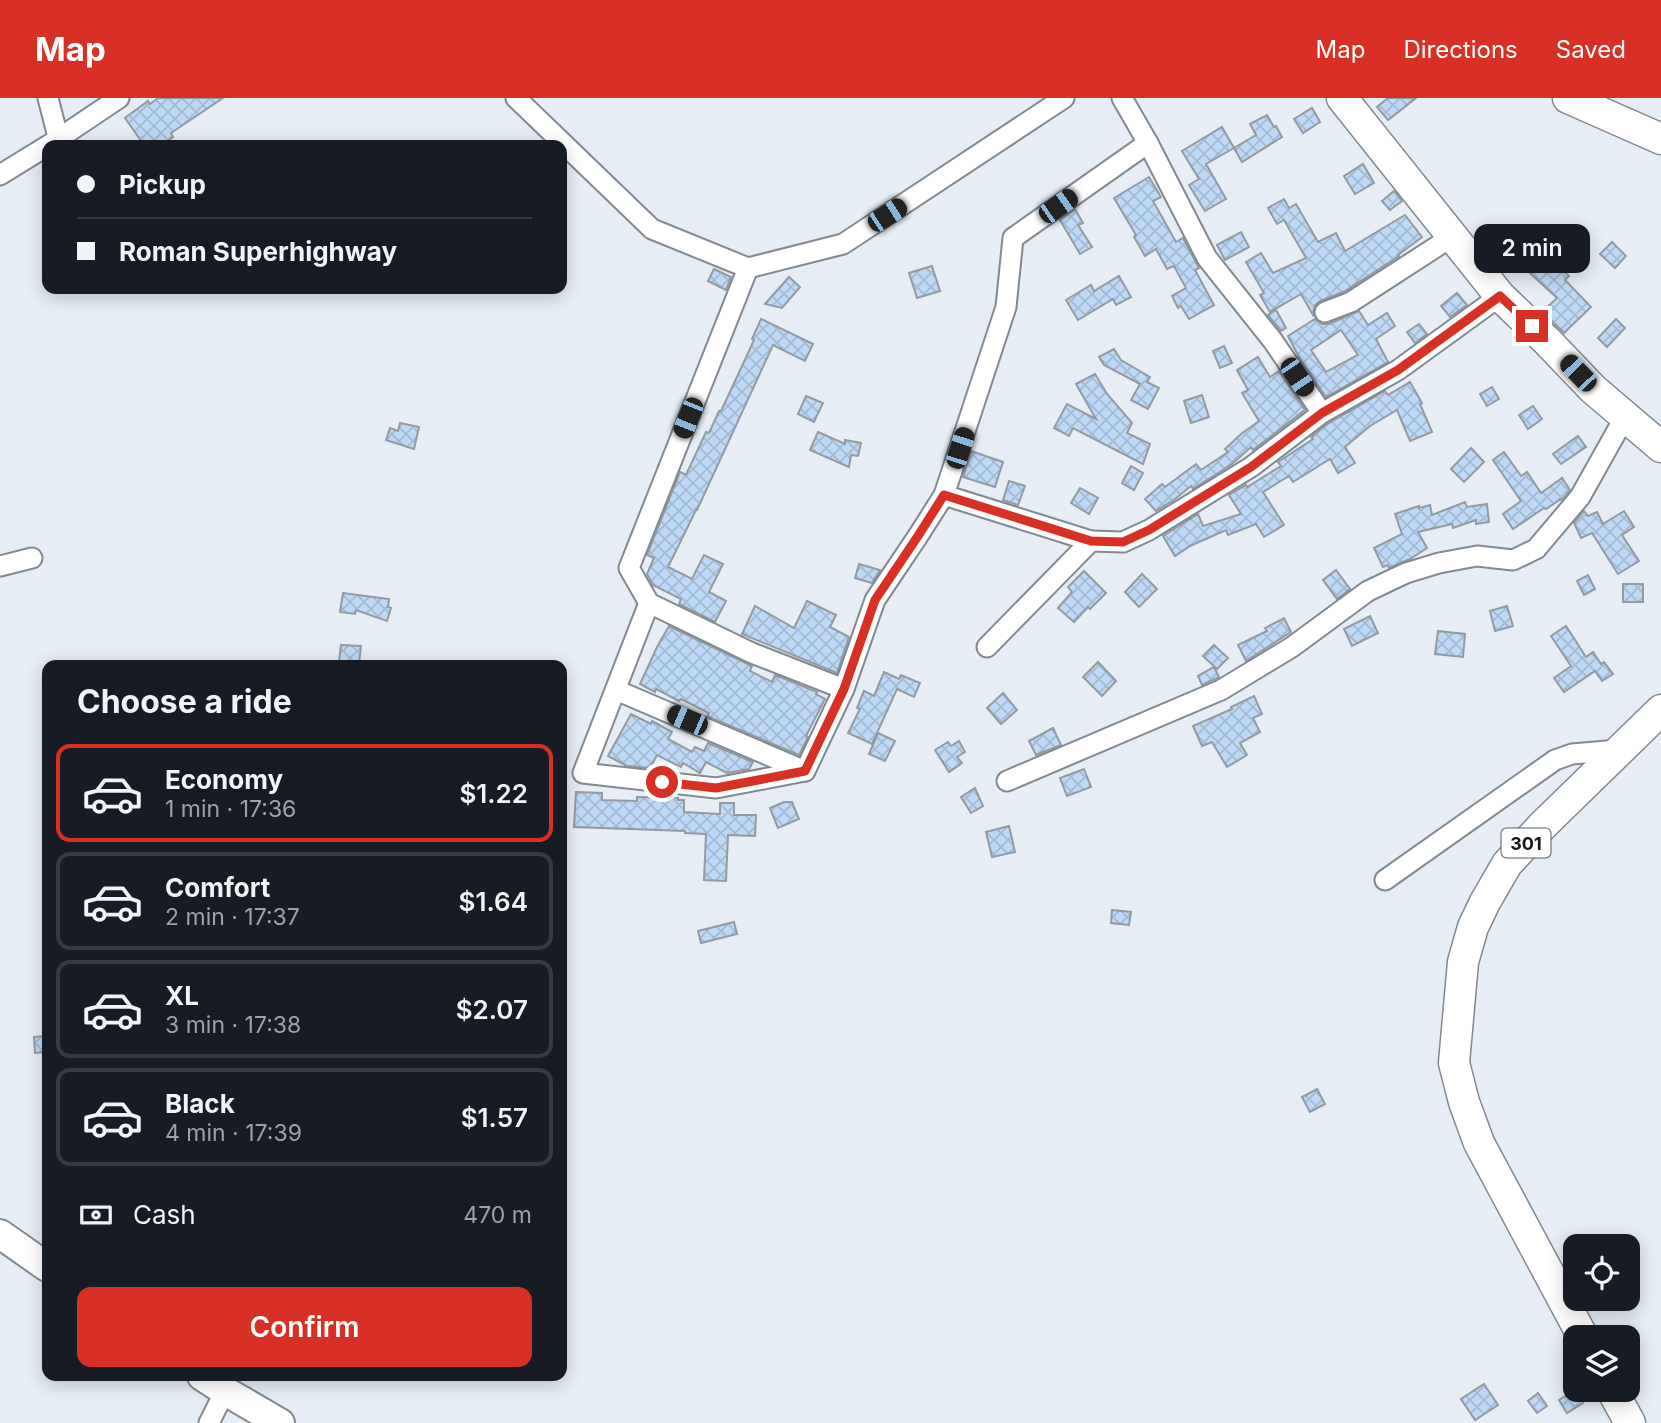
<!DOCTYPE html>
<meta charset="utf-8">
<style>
:root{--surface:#171b24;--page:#20242c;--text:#f1f3f6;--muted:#9ea1a6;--line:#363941;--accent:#d93025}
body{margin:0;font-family:Inter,sans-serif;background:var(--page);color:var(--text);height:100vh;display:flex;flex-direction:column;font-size:26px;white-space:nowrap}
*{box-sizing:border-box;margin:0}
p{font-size:23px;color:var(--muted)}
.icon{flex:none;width:38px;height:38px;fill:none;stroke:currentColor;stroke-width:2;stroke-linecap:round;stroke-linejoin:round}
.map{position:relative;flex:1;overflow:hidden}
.details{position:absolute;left:42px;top:562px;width:525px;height:721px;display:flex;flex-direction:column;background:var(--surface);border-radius:14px;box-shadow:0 4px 18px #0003}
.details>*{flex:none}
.hud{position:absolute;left:42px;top:42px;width:525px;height:154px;border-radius:14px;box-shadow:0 4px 18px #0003;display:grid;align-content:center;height:154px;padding:0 35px;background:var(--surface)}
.buttons{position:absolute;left:1563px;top:1136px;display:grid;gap:14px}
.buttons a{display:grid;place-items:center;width:77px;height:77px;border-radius:14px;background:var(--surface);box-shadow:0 4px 18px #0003;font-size:35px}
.end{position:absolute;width:32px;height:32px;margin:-16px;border:9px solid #d93025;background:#fff;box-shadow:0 0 0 4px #fff}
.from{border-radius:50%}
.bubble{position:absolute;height:49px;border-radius:14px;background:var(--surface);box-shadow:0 4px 18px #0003;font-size:23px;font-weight:600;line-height:49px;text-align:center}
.car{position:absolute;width:21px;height:42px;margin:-21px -10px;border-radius:9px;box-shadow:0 0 5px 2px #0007;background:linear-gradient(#222 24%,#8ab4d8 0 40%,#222 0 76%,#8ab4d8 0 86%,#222 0)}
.hud b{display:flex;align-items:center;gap:24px;height:66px;font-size:26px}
.hud b+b{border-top:2px solid var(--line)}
.hud i{width:18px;height:18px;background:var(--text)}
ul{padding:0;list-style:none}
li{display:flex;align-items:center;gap:21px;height:98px;margin:0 14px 10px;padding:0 21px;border:4px solid var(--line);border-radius:14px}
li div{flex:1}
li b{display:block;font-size:26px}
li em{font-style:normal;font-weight:600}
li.active{border-color:var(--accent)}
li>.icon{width:63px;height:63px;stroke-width:1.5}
h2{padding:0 35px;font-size:32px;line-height:84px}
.pay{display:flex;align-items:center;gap:18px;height:77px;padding:0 35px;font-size:26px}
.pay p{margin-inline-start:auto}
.cta{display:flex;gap:14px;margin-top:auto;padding:14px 35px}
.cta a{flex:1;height:80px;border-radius:14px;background:var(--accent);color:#fff;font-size:28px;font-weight:600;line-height:80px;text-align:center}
header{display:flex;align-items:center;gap:42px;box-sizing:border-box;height:98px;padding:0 35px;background:var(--accent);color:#fff}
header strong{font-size:33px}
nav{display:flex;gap:38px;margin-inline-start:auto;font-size:24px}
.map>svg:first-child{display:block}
</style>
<header>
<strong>Map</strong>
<nav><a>Map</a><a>Directions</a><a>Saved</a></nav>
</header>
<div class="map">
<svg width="1661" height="1325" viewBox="0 0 1661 1325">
<defs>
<pattern id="building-cross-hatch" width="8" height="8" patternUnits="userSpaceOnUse" patternTransform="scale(1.75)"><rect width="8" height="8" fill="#bdd9f7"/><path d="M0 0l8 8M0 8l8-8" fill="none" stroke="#a2bad3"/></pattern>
</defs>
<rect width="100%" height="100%" fill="#e6edf5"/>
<g fill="url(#building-cross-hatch)" stroke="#939aa2" stroke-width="2" fill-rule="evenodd">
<path d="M158,0H223L171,35L173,39L162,47H144L125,20L148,3L150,6Z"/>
<path d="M1388,0H1416L1388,22L1377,9Z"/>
<path d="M1312,10L1320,24L1303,35L1294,21Z"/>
<path d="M1267,17L1274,29L1276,28L1282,39L1242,64L1234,50L1256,37L1250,26Z"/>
<path d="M1222,29L1234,50L1206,66L1226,101L1205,113L1189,87L1199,81L1182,53Z"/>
<path d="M1363,66L1374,85L1355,96L1344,78Z"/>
<path d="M1149,79L1161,99L1153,103L1176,144L1183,140L1199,170L1195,172L1214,207L1189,221L1181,208L1178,210L1172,198L1186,190L1174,168L1167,171L1156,151L1145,158L1134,139L1136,137L1114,100Z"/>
<path d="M1394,93L1402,103L1390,112L1382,103Z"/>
<path d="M1284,101L1289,110L1296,106L1318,144L1336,135L1345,153L1405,117L1422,139L1398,157L1399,158L1345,193L1320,203L1315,207L1313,217L1301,196L1270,214L1260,197L1264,195L1246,164L1261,155L1273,175L1306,160L1284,122L1277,126L1268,110Z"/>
<path d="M1075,111L1083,125L1078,127L1092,149L1080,156L1060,122Z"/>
<path d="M1241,134L1249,149L1225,162L1217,147Z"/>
<path d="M1612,144L1626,158L1615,170L1600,156Z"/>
<path d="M1534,148L1569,178L1565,182L1591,209L1564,235L1542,214L1557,200L1519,165Z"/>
<path d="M932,168L940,193L917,200L909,175Z"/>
<path d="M714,171L731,179L726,192L708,183Z"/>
<path d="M1119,178L1131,199L1116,207L1113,201L1078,222L1066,202L1091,187L1094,193Z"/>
<path d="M789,179L800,189L782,210L765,206Z"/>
<path d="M1457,195L1467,207L1450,219L1441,208Z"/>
<path d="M1276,212L1286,230L1281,233L1268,217Z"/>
<path d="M1359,213L1368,227L1387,215L1395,228L1376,241L1388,264L1326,299L1300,261L1288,238L1315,221L1322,226H1329ZM1341,232L1358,257L1326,274L1311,252Z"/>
<path d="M761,221L813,246L805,263L773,247L697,412H696L668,469L692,481L704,457L723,466L709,494L726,503L715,524L679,506L681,501L653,487L647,476L654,460L647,457L680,374L686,377L706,334L709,335L719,313H721L743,266L754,242L752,241Z"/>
<path d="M1616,221L1625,230L1607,249L1598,240Z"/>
<path d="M1419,226L1427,236L1415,245L1407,234Z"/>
<path d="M1224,248L1232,265L1220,270L1213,253Z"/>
<path d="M1114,251L1121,262L1150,279L1147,284L1159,290L1148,311L1131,302L1140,286L1104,267L1099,259Z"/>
<path d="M1258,259L1270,279L1279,273L1305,312L1253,352L1251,349L1232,366L1193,391L1191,388L1175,401L1156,413L1145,401L1162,386L1165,389L1196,366L1201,372L1228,354L1225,351L1241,336L1259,323L1242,295L1248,292L1237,272Z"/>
<path d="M1095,276L1107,296L1132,325L1127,335L1150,346L1143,366L1073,330L1069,338L1054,330L1067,306L1096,321L1076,286Z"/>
<path d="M1410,284L1422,305L1420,306L1432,334L1410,343L1397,312L1370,328L1345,349L1355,365L1338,375L1330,361L1293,384L1289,378L1263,394L1284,427L1264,439L1256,426L1228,437L1226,432L1190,448L1175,458L1163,438L1198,416L1203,428L1241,416L1229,397L1246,387L1247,389L1281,368L1278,364L1313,341L1311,339L1329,325L1385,293L1388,297Z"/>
<path d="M1492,289L1499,301L1487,308L1480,296Z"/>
<path d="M1202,297L1209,319L1191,325L1184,303Z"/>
<path d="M806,298L823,305L814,324L798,316Z"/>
<path d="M1533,308L1542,321L1528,331L1519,317Z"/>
<path d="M400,325L419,329L414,351L386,342L390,330L398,333Z"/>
<path d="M818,334L845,346V342L861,345L858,358L851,357L849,369L810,352Z"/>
<path d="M1578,338L1586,349L1561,366L1553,356Z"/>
<path d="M1471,350L1484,364L1464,384L1451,371Z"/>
<path d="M971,353L1003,364L995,389L963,379Z"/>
<path d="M1504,354L1521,378L1527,374L1541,395L1562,380L1570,392L1562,402L1561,401L1546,411L1544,410L1513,431L1503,416L1521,403L1493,362Z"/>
<path d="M1131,368L1143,375L1134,392L1122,385Z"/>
<path d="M1009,383L1025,388L1018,407L1003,402Z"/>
<path d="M1080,390L1098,400L1089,416L1071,405Z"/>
<path d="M1465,404L1467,409L1487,406L1489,424L1476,426V422L1453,430L1452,426L1418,434L1427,450L1410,461L1389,470L1388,467L1383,469L1374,450L1402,436L1395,416L1419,408V410L1430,407L1432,417Z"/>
<path d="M1584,413L1588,418L1597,414L1603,426L1624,413L1634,429L1622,437L1639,463L1618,476L1592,435L1581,440L1574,425Z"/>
<path d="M859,466L880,472L872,485L855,480Z"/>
<path d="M1336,472L1350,491L1337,501L1323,482Z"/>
<path d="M1084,473L1106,495L1090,511L1088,509L1074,524L1058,510L1072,494L1068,489Z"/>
<path d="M1142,476L1157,491L1139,509L1125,494Z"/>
<path d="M1588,477L1595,491L1584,497L1577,483Z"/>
<rect x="1623" y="486" width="20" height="18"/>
<path d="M343,495L389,501L388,509L391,510L387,523L356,512L355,516L340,514Z"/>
<path d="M807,503L836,517L830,529L849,539L837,575L742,536L755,508L794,530Z"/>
<path d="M1507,508L1513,528L1495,533L1490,513Z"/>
<path d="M1370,518L1378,535L1352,548L1344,531Z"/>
<path d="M1284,520L1291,534L1246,563L1238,547L1267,533L1265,530Z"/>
<path d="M669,528L752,568L750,573L772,584L775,577L817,594L816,596L825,601L806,638L808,639L799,657L707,618L709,615L681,601L679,603L656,591L655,594L640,586L657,549Z"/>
<path d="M1566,528L1586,559L1593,554L1601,566L1604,564L1613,576L1602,583L1595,573L1564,594L1554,580L1571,568L1551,538Z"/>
<path d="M1438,533L1465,536L1463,559L1435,556Z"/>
<path d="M341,547L361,548L359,566L339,564Z"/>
<path d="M1214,547L1228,560L1217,571L1203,558Z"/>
<path d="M1098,564L1116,583L1102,598L1083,579Z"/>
<path d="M1214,569L1219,579L1202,587L1198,578Z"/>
<path d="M884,574L899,581L901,577L920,585L914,599L897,591L872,646L848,635L860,611L857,610L864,593L874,598Z"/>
<path d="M1003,595L1017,612L1001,626L987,610Z"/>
<path d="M1254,598L1262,616L1253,620L1260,634L1240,645L1247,657L1227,669L1212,644L1202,648L1193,628L1232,611L1231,609Z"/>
<path d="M631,616L651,626L652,623L672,634L668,641L692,654L695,649L704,653L708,645L753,664L749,671L727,675L706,664L700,675L683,665L681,669L657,657L650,670L627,668L608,658Z"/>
<path d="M1053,630L1061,647L1036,657L1029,643Z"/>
<path d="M878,635L895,643L885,663L869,656Z"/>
<path d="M959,643L965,654L957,659L962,665L949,674L935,652L948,644L951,648Z"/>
<path d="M1084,671L1091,689L1067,698L1060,680Z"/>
<path d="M975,690L983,708L971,715L961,699Z"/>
<path d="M576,694L602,695V702L637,703V699L678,700V702H684V714L720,716V705H734V717H756L755,738L728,737L726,783L704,782L706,736L685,735V733L574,729Z"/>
<path d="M784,704H792L799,721L778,730L770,710Z"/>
<path d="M1009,728L1015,754L992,759L986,734Z"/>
<path d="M1112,812L1131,814L1129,827L1111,825Z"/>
<path d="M734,824L737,836L701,845L698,833Z"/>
<path d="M47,938V954L35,955L34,939Z"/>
<path d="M1317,991L1325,1006L1310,1014L1302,999Z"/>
<path d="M1484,1286L1498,1307L1475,1322L1461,1301Z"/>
<path d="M1575,1292L1583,1305L1567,1315L1559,1302Z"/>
<path d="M1538,1295L1547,1308L1537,1315L1528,1303Z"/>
</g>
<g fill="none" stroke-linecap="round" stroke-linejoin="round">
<g stroke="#828990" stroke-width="23">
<g id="minor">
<path d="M48,0L60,47"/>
<path d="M516,0L652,131L748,170L843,146L1064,0"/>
<path d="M1122,0L1148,45L1207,160L1273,243L1322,315"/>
<path d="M49,47L119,0"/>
<path d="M0,77L47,48"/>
<path d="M748,170L629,470L649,505L752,555L844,591"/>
<path d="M1325,214L1351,204L1453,138"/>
<path d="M944,397L1091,443"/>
<path d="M0,468L32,460"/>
<path d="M649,505L583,675L716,690L805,673L844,591L875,502L918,438L944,397L1006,209L1013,140L1148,45"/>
<path d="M987,549L1091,443L1123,444L1149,432L1251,369L1322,315L1398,272L1500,198"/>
<path d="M616,592L805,673"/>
<path d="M1007,683L1221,592L1292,549L1368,493L1406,475L1439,465L1477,458L1513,462L1536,451L1580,399L1626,317"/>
<path d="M1385,782L1555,662L1572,656L1619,652"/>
<path d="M209,1325L225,1293"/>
</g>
</g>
<g stroke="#828990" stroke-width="32">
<g id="secondary">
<path d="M0,1136L47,1169"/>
<path d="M202,1278L225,1293L280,1325"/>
</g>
</g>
<g stroke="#828990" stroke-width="33">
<g id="primary">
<path d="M1342,0L1500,198L1547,243L1593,291L1661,349"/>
<path d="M1568,0L1661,41"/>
<path d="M1583,1239L1479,1045L1464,1004L1454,965L1463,864L1473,829L1485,804L1507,766L1542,728L1661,612"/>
<path d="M1612,1292L1630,1325"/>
</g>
</g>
<use href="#minor" stroke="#fff" stroke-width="19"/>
<use href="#secondary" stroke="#fff" stroke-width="28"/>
<use href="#primary" stroke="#fff" stroke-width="30"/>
</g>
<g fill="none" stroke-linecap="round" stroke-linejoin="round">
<path stroke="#d93025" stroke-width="9" d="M662,684L716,690L805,673L844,591L875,502L918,438L944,397L1091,443L1123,444L1149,432L1251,369L1322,315L1398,272L1500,198L1532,228"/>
</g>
<g text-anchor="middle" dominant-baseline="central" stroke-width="5" stroke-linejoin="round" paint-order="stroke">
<rect fill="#fff" stroke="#5b5d5f" stroke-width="2" x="1501.5" y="730.5" width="49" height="29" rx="5"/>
<g font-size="18" font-weight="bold" fill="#15171a">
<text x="1526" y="745">301</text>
</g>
</g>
</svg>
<div class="buttons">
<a><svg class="icon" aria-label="locate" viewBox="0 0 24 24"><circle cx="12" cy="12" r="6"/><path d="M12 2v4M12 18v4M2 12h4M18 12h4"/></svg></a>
<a><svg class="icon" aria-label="layers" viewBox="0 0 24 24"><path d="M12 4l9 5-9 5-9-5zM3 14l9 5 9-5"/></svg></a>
</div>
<i class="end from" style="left:662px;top:684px"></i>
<i class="end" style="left:1532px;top:228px"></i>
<div class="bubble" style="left:1474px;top:126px;width:116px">2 min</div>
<i class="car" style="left:1058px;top:108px;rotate:55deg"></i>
<i class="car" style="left:887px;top:117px;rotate:57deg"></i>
<i class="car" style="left:1578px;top:275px;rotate:316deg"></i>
<i class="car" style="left:1297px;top:279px;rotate:146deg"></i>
<i class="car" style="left:688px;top:320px;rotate:202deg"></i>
<i class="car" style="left:960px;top:350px;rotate:18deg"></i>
<i class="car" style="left:687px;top:622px;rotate:293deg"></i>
<div class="hud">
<b><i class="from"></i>Pickup</b>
<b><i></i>Roman Superhighway</b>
</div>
<section class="details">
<h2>Choose a ride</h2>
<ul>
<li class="active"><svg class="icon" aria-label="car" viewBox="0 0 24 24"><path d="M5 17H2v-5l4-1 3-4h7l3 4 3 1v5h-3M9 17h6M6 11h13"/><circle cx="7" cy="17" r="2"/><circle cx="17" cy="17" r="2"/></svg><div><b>Economy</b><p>1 min · 17:36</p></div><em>$1.22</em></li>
<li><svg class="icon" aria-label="car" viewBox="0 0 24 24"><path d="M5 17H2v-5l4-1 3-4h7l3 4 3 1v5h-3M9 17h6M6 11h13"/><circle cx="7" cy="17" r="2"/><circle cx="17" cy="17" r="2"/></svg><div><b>Comfort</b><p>2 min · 17:37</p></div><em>$1.64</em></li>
<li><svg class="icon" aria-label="car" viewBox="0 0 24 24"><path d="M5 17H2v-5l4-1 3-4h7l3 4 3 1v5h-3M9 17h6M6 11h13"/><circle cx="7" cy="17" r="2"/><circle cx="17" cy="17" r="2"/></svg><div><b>XL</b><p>3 min · 17:38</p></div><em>$2.07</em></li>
<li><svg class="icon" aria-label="car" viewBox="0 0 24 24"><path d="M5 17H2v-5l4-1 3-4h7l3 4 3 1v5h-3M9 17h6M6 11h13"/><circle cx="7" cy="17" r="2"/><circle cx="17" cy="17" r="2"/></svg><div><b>Black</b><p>4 min · 17:39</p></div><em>$1.57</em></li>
</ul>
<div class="pay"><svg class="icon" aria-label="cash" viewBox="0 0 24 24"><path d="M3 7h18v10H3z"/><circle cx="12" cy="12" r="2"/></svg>Cash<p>470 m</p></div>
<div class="cta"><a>Confirm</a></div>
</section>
</div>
